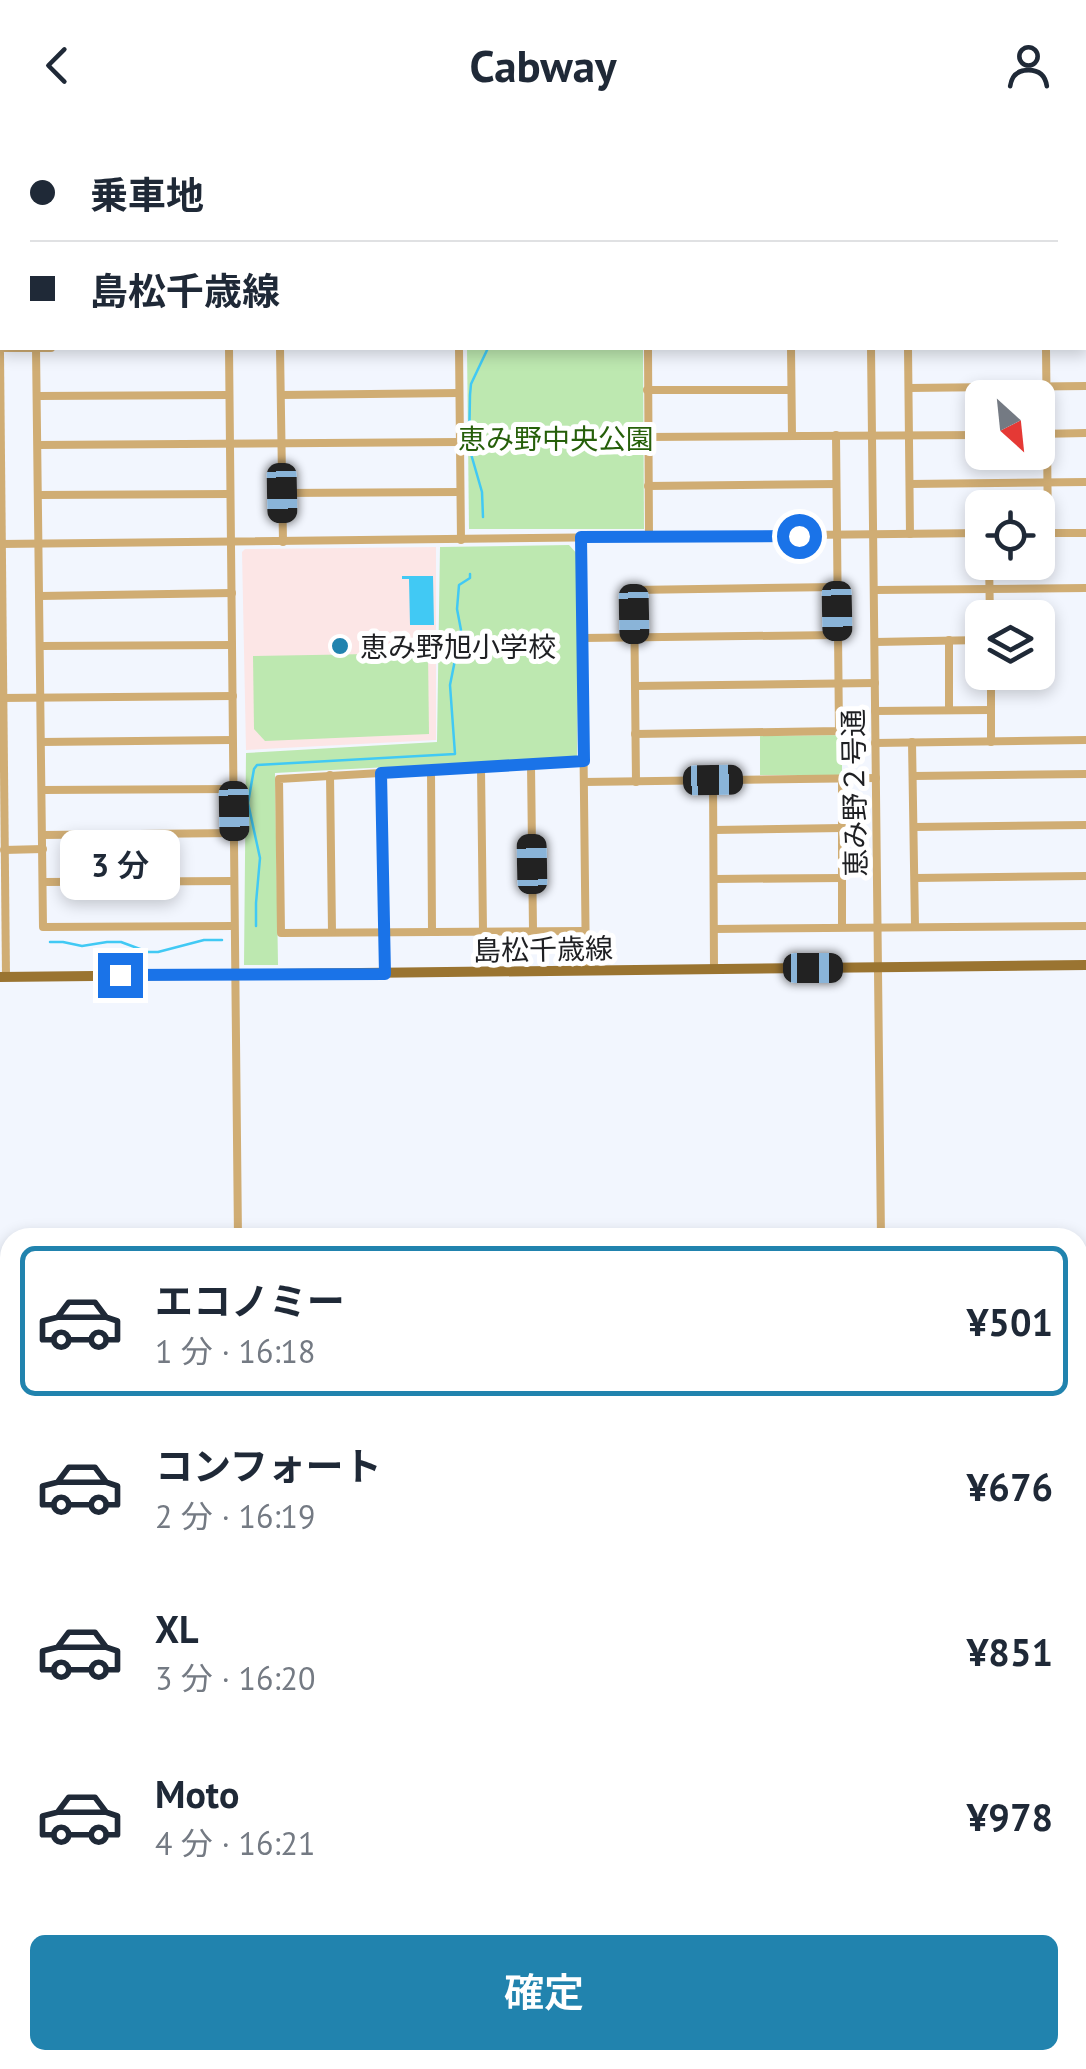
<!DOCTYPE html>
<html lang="ja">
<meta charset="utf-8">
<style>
:root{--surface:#fff;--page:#f6f6f7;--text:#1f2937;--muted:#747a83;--line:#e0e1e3;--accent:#2183ae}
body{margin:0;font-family:"PT Sans","Noto Sans JP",sans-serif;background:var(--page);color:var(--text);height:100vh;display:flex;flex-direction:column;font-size:38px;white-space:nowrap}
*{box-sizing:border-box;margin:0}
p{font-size:32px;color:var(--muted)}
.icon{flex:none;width:55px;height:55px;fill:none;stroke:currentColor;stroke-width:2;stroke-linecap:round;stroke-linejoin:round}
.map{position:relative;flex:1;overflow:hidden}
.drawer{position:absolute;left:0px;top:1098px;width:1088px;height:842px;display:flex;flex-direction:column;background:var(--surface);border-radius:30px 30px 0 0;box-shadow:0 5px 15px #0003}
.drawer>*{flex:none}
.guide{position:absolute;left:0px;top:0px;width:1088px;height:220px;box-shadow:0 5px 15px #0003;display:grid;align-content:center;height:220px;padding:0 30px;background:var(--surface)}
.needle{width:65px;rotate:153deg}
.fabs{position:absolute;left:965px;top:250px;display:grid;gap:20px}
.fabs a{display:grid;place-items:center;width:90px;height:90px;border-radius:15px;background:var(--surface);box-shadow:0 5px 15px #0003;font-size:50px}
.end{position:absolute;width:45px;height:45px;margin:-22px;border:12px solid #1a73e8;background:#fff;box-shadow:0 0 0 5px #fff}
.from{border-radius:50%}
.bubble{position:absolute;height:70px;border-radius:15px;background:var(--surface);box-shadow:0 5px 15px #0003;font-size:32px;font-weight:600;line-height:70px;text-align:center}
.car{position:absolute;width:30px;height:60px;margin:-30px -15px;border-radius:12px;box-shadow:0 0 8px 2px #0007;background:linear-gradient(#222 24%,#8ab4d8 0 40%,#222 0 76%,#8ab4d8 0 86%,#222 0)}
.guide b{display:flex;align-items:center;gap:35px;height:95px;font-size:38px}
.guide b+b{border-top:2px solid var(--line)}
.guide i{width:25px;height:25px;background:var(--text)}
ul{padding:18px 0 0;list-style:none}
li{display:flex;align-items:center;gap:30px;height:150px;margin:0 20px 15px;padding:0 10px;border:5px solid transparent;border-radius:15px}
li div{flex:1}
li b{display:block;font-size:38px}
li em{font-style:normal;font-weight:600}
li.selected{border-color:var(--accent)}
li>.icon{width:90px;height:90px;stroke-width:1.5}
.primary-button{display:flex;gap:20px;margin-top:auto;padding:20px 30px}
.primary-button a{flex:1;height:115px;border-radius:15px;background:var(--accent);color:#fff;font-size:40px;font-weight:600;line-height:115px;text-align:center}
header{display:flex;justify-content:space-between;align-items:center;height:130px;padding:0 30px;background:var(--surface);font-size:45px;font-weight:600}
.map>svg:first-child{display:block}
</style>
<header><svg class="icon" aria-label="back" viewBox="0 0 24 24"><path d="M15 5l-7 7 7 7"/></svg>Cabway<svg class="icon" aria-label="person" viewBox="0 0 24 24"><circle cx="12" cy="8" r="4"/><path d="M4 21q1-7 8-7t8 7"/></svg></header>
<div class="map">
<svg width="1086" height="1939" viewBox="0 0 1086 1939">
<rect width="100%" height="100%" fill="#f2f6fe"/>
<path fill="#fce6e6" d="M436,417V610L246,620L242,422L245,419Z"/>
<g fill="#bde8b0">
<path d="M467,218H643L644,399H469Z"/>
<path d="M569,415L579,426L577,627L275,643L278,835H244L246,623L437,612L440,417Z"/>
<path d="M428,523L429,604L265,611L254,599L253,526Z"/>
<path d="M842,605V645H760V606Z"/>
</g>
<path fill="#41c9f4" d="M402,446H433L434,495H410L409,449H402Z"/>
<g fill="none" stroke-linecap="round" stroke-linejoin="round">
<g stroke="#41c9f4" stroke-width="2.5">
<path d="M483,387L482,362L469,317L470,265L471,254L488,218"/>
<path d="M256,796V773L260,728L248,673L254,639L257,635L455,624L450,555L461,500L457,479L459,455L470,448V444"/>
<path d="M50,812H63L82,816L107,812H121L148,822H158L204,810H222"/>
</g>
<g stroke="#d0ad74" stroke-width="8">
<path d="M42,0L46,2"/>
<path d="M221,0L224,2"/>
<path d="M473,0L477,2"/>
<path d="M870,0V2"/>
<path d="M1030,0V2"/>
<path d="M1079,0V2"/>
<path d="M91,2L92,0"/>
<path d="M134,2L135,0"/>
<path d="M516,2L518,0"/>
<path d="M0,30L2,32"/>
<path d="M1085,30H1086"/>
<path d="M0,78L2,73"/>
<path d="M1085,162H1086"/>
<path d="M1085,209H1086"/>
<path d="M0,216L2,183"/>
<path d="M0,218H51"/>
<path d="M36,218L43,797L234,796"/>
<path d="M229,218L238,1108"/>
<path d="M280,218L283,412"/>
<path d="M459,218L461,410"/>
<path d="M648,218L649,407"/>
<path d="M791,218L792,306"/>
<path d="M871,218L881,1108"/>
<path d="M908,218L910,404"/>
<path d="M1046,218L1048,403"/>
<path d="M0,223L6,847"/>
<path d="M909,258L1086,256"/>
<path d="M647,260H791"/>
<path d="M281,265L459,263"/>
<path d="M37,266L229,265"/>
<path d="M1038,304L1086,303"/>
<path d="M647,307L982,305"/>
<path d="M38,315L459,312"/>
<path d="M910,354L1086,352"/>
<path d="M648,356L836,354"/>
<path d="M282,363L460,362"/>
<path d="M38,365L230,364"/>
<path d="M1038,403H1086"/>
<path d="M581,407L586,841"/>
<path d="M0,414L982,403"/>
<path d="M989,432L990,488"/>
<path d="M875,460L1086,458"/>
<path d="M40,466L232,463"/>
<path d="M583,508L837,505"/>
<path d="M949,510V580"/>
<path d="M875,512L982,510"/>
<path d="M40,516L232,515"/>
<path d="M635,556L875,553"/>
<path d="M0,568L233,566"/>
<path d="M875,581L991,580"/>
<path d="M635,604L839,601L836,305"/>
<path d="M41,612L232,610"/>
<path d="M912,612L915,797"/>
<path d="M991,612V542"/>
<path d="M875,613L1086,610"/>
<path d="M584,631L279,649L281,803L585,801"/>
<path d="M531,635L533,800"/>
<path d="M481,638L483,801"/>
<path d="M431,640L432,801"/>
<path d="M381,643L385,843"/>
<path d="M330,645L332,802"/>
<path d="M913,646L1086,644"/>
<path d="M842,648V797"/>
<path d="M713,650L714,839"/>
<path d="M584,652L876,648"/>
<path d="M636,652L634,460L837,457"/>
<path d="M42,660L234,659"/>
<path d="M914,697L1086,695"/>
<path d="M714,700L842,698"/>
<path d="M42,705L235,703"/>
<path d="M4,720L43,719"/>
<path d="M915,748L1086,746"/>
<path d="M714,749L842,748"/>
<path d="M43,752L234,751"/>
<path d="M714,799L1086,796"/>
<path d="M1078,1480H1086"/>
<path d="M0,1490H10"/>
<path d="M1078,1659H1086"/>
<path d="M247,1930V1939"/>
<path d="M890,1930V1939"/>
</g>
<path stroke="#9a7431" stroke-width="10" d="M0,847L1086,835"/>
</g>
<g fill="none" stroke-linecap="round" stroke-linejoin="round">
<path stroke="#1a73e8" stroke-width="12" d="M120,845L385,844L381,643L584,631L581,407L799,406"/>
</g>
<circle fill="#2183ae" stroke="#fff" stroke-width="4" cx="340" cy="516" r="10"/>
<g text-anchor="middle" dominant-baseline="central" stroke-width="10" stroke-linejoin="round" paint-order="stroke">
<g font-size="28" fill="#265f0a" stroke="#fff">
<text x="556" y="308">恵み野中央公園</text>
</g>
<g font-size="28" fill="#1e1f22" stroke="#fff" text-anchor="start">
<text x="360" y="516">恵み野旭小学校</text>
</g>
<g font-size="28" fill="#1e1f22" stroke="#fff">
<text transform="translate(854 663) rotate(-91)">恵み野２号通</text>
<text transform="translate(543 819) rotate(-1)">島松千歳線</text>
</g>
</g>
</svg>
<div class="fabs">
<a><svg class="needle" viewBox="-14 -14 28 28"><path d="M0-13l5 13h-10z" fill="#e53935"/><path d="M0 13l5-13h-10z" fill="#747a83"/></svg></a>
<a><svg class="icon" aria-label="locate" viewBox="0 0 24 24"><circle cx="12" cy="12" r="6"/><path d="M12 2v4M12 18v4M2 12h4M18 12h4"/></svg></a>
<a><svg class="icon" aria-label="layers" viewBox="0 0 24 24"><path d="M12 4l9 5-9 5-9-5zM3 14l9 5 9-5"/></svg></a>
</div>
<i class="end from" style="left:799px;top:406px"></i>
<i class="end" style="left:120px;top:845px"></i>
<div class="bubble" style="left:60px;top:700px;width:120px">3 分</div>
<i class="car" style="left:282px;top:363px;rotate:179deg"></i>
<i class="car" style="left:837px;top:481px;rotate:179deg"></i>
<i class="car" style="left:634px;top:484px;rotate:179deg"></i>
<i class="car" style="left:713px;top:650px;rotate:89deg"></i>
<i class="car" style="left:234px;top:681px;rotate:179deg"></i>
<i class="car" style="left:532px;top:734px;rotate:359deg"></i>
<i class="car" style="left:813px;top:838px;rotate:90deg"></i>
<div class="guide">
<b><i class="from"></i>乗車地</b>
<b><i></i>島松千歳線</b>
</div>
<section class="drawer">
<ul>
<li class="selected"><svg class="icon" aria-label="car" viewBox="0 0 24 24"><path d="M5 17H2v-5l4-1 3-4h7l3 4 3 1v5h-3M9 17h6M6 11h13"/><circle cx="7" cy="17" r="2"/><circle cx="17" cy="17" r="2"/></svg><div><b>エコノミー</b><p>1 分 · 16:18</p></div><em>¥501</em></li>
<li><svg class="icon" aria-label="car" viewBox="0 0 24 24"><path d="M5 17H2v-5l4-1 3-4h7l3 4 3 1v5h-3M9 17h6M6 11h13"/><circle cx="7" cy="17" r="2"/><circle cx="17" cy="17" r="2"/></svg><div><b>コンフォート</b><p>2 分 · 16:19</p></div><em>¥676</em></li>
<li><svg class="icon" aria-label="car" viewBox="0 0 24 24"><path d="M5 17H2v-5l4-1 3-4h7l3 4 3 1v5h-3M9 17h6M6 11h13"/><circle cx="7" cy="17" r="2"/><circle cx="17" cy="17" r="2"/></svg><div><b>XL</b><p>3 分 · 16:20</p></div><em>¥851</em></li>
<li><svg class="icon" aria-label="car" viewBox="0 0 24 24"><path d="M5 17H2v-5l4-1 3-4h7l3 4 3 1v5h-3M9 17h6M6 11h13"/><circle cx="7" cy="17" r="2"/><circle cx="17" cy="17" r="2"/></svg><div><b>Moto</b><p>4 分 · 16:21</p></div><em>¥978</em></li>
</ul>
<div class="primary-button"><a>確定</a></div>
</section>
</div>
